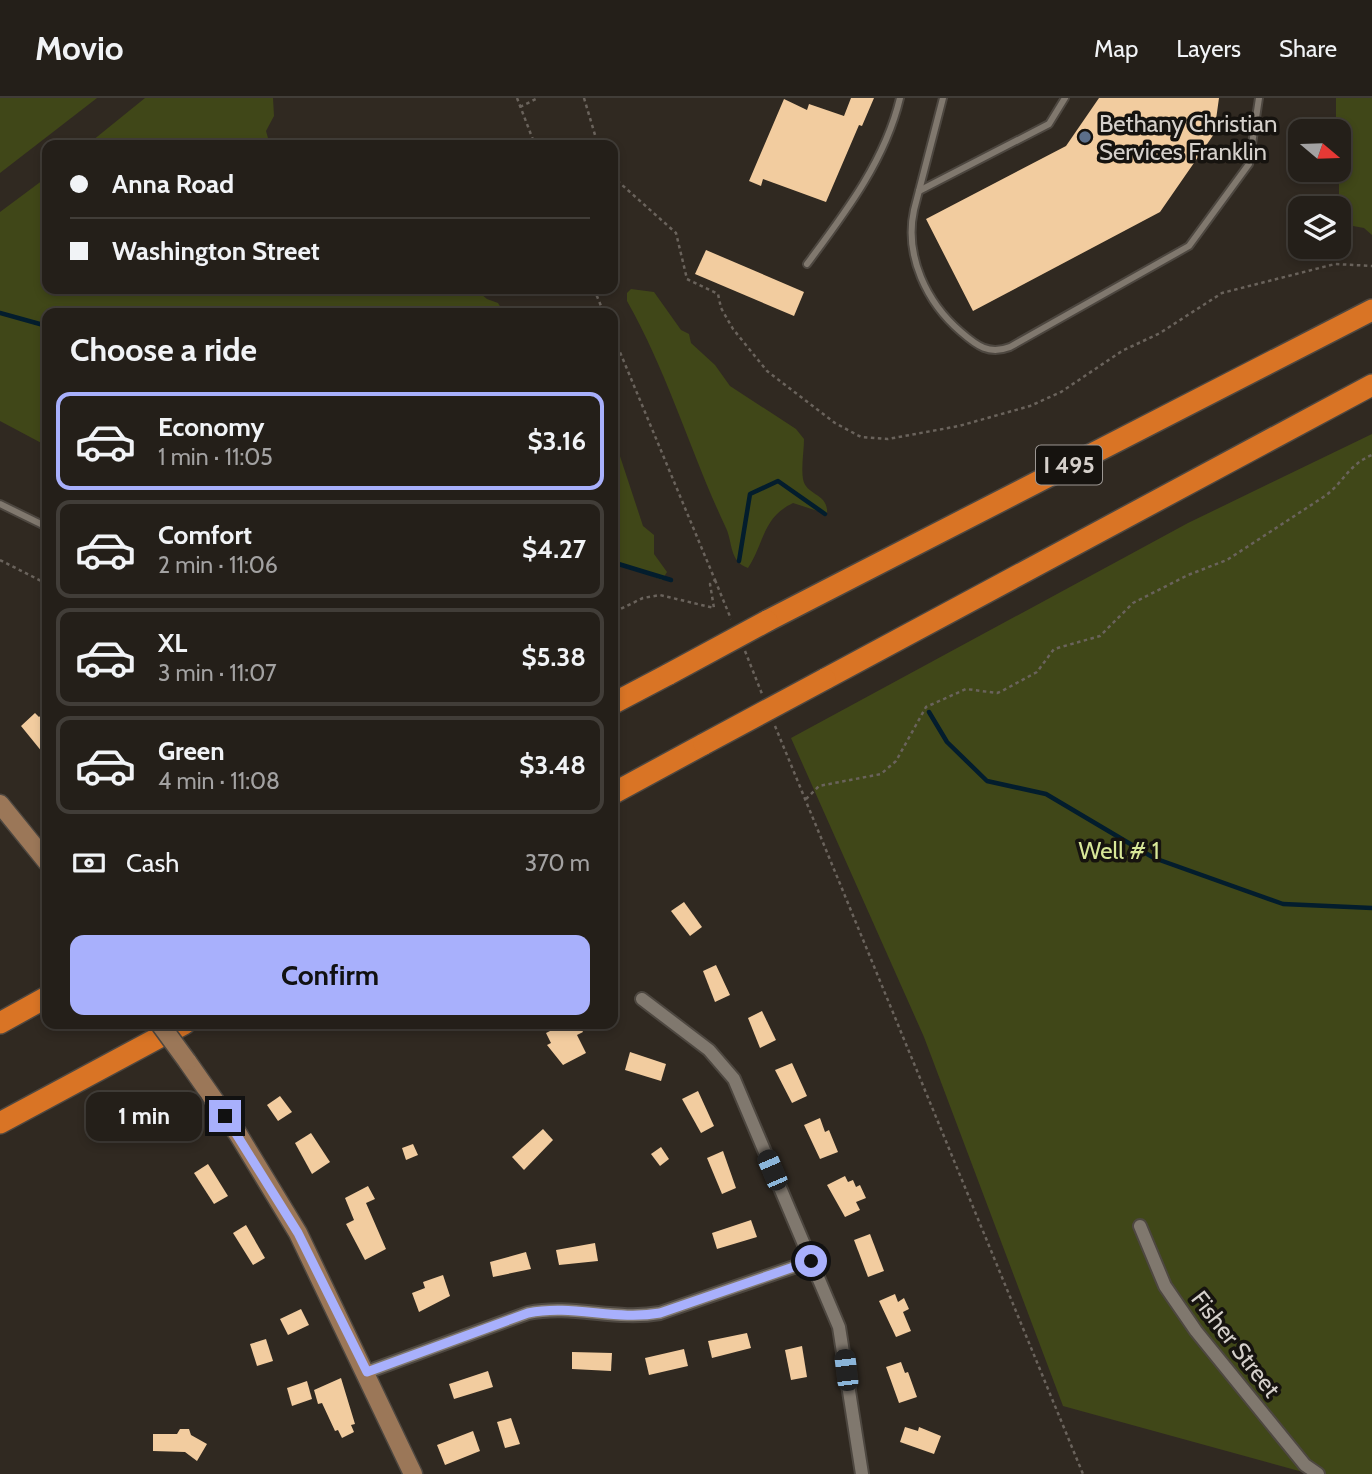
<!DOCTYPE html>
<meta charset="utf-8">
<style>
:root{--surface:#241f19;--page:#2c2722;--text:#f1f3f6;--muted:#a3a2a2;--line:#413d38;--accent:#a8b0fc}
body{margin:0;font-family:Cabin,sans-serif;background:var(--page);color:var(--text);height:100vh;display:flex;flex-direction:column;font-size:26px;white-space:nowrap}
*{box-sizing:border-box;margin:0}
p{font-size:23px;color:var(--muted)}
.icon{flex:none;width:38px;height:38px;fill:none;stroke:currentColor;stroke-width:2;stroke-linecap:round;stroke-linejoin:round}
.map{position:relative;flex:1;overflow:hidden}
.drawer{position:absolute;left:42px;top:210px;width:576px;height:721px;display:flex;flex-direction:column;background:var(--surface);border-radius:14px;box-shadow:0 4px 10px #0003,0 0 0 2px var(--line)}
.drawer>*{flex:none}
.banner{position:absolute;left:42px;top:42px;width:576px;height:154px;border-radius:14px;box-shadow:0 4px 10px #0003,0 0 0 2px var(--line);display:grid;align-content:center;height:154px;padding:0 28px;background:var(--surface)}
.needle{width:46px;rotate:109deg}
.fabs{position:absolute;left:1288px;top:21px;display:grid;gap:14px}
.fabs a{display:grid;place-items:center;width:63px;height:63px;border-radius:14px;background:var(--surface);box-shadow:0 4px 10px #0003,0 0 0 2px var(--line);font-size:35px}
.end{position:absolute;width:32px;height:32px;margin:-16px;border:9px solid #a8b0fc;background:#111;box-shadow:0 0 0 4px #111}
.from{border-radius:50%}
.bubble{position:absolute;height:49px;border-radius:14px;background:var(--surface);box-shadow:0 4px 10px #0003,0 0 0 2px var(--line);font-size:23px;font-weight:700;line-height:49px;text-align:center}
.car{position:absolute;width:21px;height:42px;margin:-21px -10px;border-radius:9px;box-shadow:0 0 5px 2px #0007;background:linear-gradient(#222 24%,#8ab4d8 0 40%,#222 0 76%,#8ab4d8 0 86%,#222 0)}
.banner b{display:flex;align-items:center;gap:24px;height:66px;font-size:26px}
.banner b+b{border-top:2px solid var(--line)}
.banner i{width:18px;height:18px;background:var(--text)}
ul{padding:0;list-style:none}
li{display:flex;align-items:center;gap:21px;height:98px;margin:0 14px 10px;padding:0 14px;border:4px solid var(--line);border-radius:14px}
li div{flex:1}
li b{display:block;font-size:26px}
li em{font-style:normal;font-weight:700}
li.on{border-color:var(--accent)}
li>.icon{width:63px;height:63px;stroke-width:1.5}
h2{padding:0 28px;font-size:32px;line-height:84px}
.pay{display:flex;align-items:center;gap:18px;height:77px;padding:0 28px;font-size:26px}
.pay p{margin-inline-start:auto}
.action{display:flex;gap:14px;margin-top:auto;padding:14px 28px}
.action a{flex:1;height:80px;border-radius:14px;background:var(--accent);color:#111;font-size:28px;font-weight:700;line-height:80px;text-align:center}
header{display:flex;align-items:center;gap:42px;box-sizing:border-box;height:98px;padding:0 35px;background:var(--surface);border-bottom:2px solid var(--line)}
header strong{font-size:33px}
nav{display:flex;gap:38px;margin-inline-start:auto;font-size:24px}
.map>svg:first-child{display:block}
</style>
<header>
<strong>Movio</strong>
<nav><a>Map</a><a>Layers</a><a>Share</a></nav>
</header>
<div class="map">
<svg width="1372" height="1376" viewBox="0 0 1372 1376">
<rect width="100%" height="100%" fill="#302921"/>
<g fill="#404718">
<path d="M0,0H97L0,75Z"/>
<path d="M145,0H273L274,18L266,33L270,47H87Z"/>
<path d="M1336,0H1372V137L1364,130L1342,126L1339,118V33H1336Z"/>
<path d="M47,79V191H475L487,201L498,205L504,215H47V348L0,323V114Z"/>
<path d="M631,191L654,194L681,232L689,236L691,245L715,267L730,288L796,331L804,341C804,353 801,369 803,381C806,398 829,395 827,416L793,405C762,420 765,444 748,470C729,463 733,445 726,430C691,356 668,275 627,203V195Z"/>
<path d="M1372,336V1376H1310L1063,1308L924,939L791,640L1188,425Z"/>
<path d="M613,337L643,428L654,437V456L667,474L662,482L613,463Z"/>
</g>
<g fill="none" stroke-linecap="round" stroke-linejoin="round">
<g stroke="#031d2d" stroke-width="4.5">
<path d="M0,215L47,228"/>
<path d="M739,463L750,396L778,383L825,416"/>
<path d="M612,464L671,482"/>
<path d="M929,614L947,644L987,683L1046,696L1154,760L1283,806L1372,810"/>
</g>
</g>
<g fill="#f2cc9f">
<path d="M851,0H874L862,28L859,27L826,104L763,81L761,88L749,83L784,1L807,12L809,6L844,18Z"/>
<path d="M1099,0H1219L1214,36L1160,114L973,213L926,121L1066,48Z"/>
<path d="M706,152L804,194L794,218L695,176Z"/>
<path d="M47,612V660L21,628L35,615L39,619Z"/>
<path d="M684,804L702,829L690,838L671,813Z"/>
<path d="M716,867L730,897L715,904L703,873Z"/>
<path d="M762,913L776,942L760,950L748,920Z"/>
<path d="M564,926H579L583,934L577,937L586,955L563,967L547,947L551,945L546,935Z"/>
<path d="M630,954L666,966L661,983L625,972Z"/>
<path d="M792,965L807,998L792,1005L775,972Z"/>
<path d="M698,993L714,1028L701,1035L682,1001Z"/>
<path d="M280,998L292,1014L278,1023L267,1007Z"/>
<path d="M820,1020L825,1034L829,1032L838,1054L820,1061L804,1027Z"/>
<path d="M543,1031L553,1042L524,1072L512,1059Z"/>
<path d="M311,1035L330,1064L312,1076L295,1045Z"/>
<path d="M413,1046L418,1057L406,1062L402,1050Z"/>
<path d="M661,1049L669,1061L660,1068L651,1056Z"/>
<path d="M723,1053L736,1090L722,1096L707,1060Z"/>
<path d="M208,1066L228,1098L214,1106L194,1075Z"/>
<path d="M845,1078L848,1084L853,1082L856,1089L860,1087L866,1100L856,1104L860,1112L845,1119L827,1087Z"/>
<path d="M368,1088L375,1101L366,1105L386,1151L365,1162L346,1126L354,1122L345,1100Z"/>
<path d="M751,1122L757,1139L717,1151L712,1135Z"/>
<path d="M246,1127L265,1160L253,1167L233,1135Z"/>
<path d="M870,1136L884,1173L868,1179L854,1142Z"/>
<path d="M595,1145L598,1163L559,1167L556,1152Z"/>
<path d="M526,1154L531,1171L493,1179L490,1164Z"/>
<path d="M443,1177L450,1198L419,1214L412,1195L425,1190L423,1184Z"/>
<path d="M895,1196L898,1204L904,1200L909,1211L903,1214L911,1233L896,1239L879,1203Z"/>
<path d="M301,1211L309,1227L288,1237L280,1221Z"/>
<path d="M747,1235L751,1250L712,1260L708,1243Z"/>
<path d="M266,1241L273,1263L257,1268L250,1246Z"/>
<path d="M802,1248L807,1279L791,1282L785,1252Z"/>
<path d="M684,1251L688,1268L649,1277L645,1260Z"/>
<path d="M572,1254L612,1255L611,1273L572,1271Z"/>
<path d="M901,1264L905,1275L908,1274L917,1299L899,1305L886,1269Z"/>
<path d="M488,1273L493,1289L454,1301L449,1286Z"/>
<path d="M341,1280L355,1326L351,1327L354,1334L342,1340L338,1332L335,1333L322,1305L318,1306L314,1292Z"/>
<path d="M307,1283L312,1301L292,1308L287,1290Z"/>
<path d="M511,1320L520,1346L505,1350L497,1324Z"/>
<path d="M905,1329L918,1333L919,1329L941,1338L934,1356L900,1344Z"/>
<path d="M180,1331H189L191,1337L207,1346L197,1363L185,1354L153,1353V1336H177Z"/>
<path d="M473,1333L480,1353L445,1367L437,1347Z"/>
</g>
<g fill="none" stroke-linecap="round" stroke-linejoin="round">
<g stroke="#4d4740" stroke-width="10">
<g id="lane">
<path d="M943,0L914,112C904,158 927,205 961,234C977,248 989,257 1010,249L1189,148L1249,66L1259,0"/>
<path d="M919,93L1049,26L1065,0"/>
<path d="M807,166C845,115 885,63 900,0"/>
<path d="M0,406L47,429"/>
</g>
</g>
<g stroke="#4d4740" stroke-width="16">
<g id="street">
<path d="M642,901L709,952L734,981L839,1229L862,1376"/>
<path d="M1140,1128L1165,1188L1196,1233L1305,1367L1318,1376"/>
<path d="M367,1274L528,1215C573,1206 615,1223 660,1215L811,1163"/>
</g>
</g>
<g stroke="#4d4740" stroke-width="21">
<g id="secondary">
<path d="M0,706L47,764"/>
<path d="M187,963L238,1036L298,1135L413,1376"/>
</g>
</g>
<g stroke="#4d4740" stroke-width="24">
<g id="highway">
<path d="M767,523L1372,212"/>
<path d="M825,581L1372,287"/>
<path d="M612,606L669,576"/>
<path d="M612,696L704,646"/>
<path d="M0,925L47,899"/>
<path d="M0,1025L184,926"/>
</g>
</g>
<g stroke="#6a635c" stroke-width="2.5" stroke-dasharray="3.5 3.5" stroke-linecap="butt">
<path d="M517,0L535,47"/>
<path d="M584,0L598,47"/>
<path d="M520,9L538,0"/>
<path d="M612,78L676,135L687,181L718,196L721,210L733,231L767,273L835,325L861,339L888,341L959,328L1030,308L1061,294L1122,253L1160,235L1222,195L1335,166L1372,168"/>
<path d="M594,191L604,215"/>
<path d="M612,235L715,482L710,486L714,510L660,497L643,500L612,515"/>
<path d="M0,462L47,486"/>
<path d="M715,482L731,521"/>
<path d="M745,553L762,596"/>
<path d="M775,628L1083,1376"/>
<path d="M806,701L819,688L881,676L896,663L926,609L966,591L997,595L1002,593L1037,574L1054,551L1100,538L1133,505L1188,477L1227,462L1325,398C1344,384 1348,367 1372,357"/>
</g>
<use href="#lane" stroke="#80786e" stroke-width="6"/>
<use href="#street" stroke="#80786e" stroke-width="12"/>
<use href="#secondary" stroke="#9b7758" stroke-width="18"/>
<use href="#highway" stroke="#d97425" stroke-width="21"/>
<g stroke="#4d4740" stroke-width="21" stroke-linecap="butt">
<path id="secondary-bridge" d="M160,926L187,963"/>
</g>
<g stroke="#4d4740" stroke-width="24" stroke-linecap="butt">
<g id="highway-bridge">
<path d="M669,576L767,523"/>
<path d="M704,646L825,581"/>
</g>
</g>
<use href="#secondary-bridge" stroke="#9b7758" stroke-width="18"/>
<use href="#highway-bridge" stroke="#d97425" stroke-width="21"/>
</g>
<g fill="none" stroke-linecap="round" stroke-linejoin="round">
<path stroke="#a8b0fc" stroke-width="9" d="M225,1018L298,1135L367,1274L528,1215C573,1206 615,1223 660,1215L811,1163"/>
</g>
<circle fill="#5c6f8a" stroke="#16130f" stroke-width="2.5" cx="1085" cy="39" r="7"/>
<g text-anchor="middle" dominant-baseline="central" stroke-width="7" stroke-linejoin="round" paint-order="stroke">
<rect fill="#16130f" stroke="#9c9793" stroke-width="2" x="1036" y="347.5" width="66" height="39" rx="5"/>
<g font-size="23" font-weight="bold" fill="#d5d0cb">
<text x="1069" y="367">I 495</text>
</g>
<g font-size="24" fill="#d5d0cb" stroke="#16130f" text-anchor="start">
<text x="1099" y="25">Bethany Christian<tspan x="1099" dy="28">Services Franklin</tspan></text>
</g>
<g font-size="24" fill="#d8e798" stroke="#16130f">
<text x="1119" y="752">Well # 1</text>
</g>
<g font-size="24" fill="#d5d0cb" stroke="#16130f">
<text transform="translate(1236 1246) rotate(52)">Fisher Street</text>
</g>
</g>
</svg>
<div class="fabs">
<a><svg class="needle" viewBox="-14 -14 28 28"><path d="M0-13l5 13h-10z" fill="#e53935"/><path d="M0 13l5-13h-10z" fill="#a3a2a2"/></svg></a>
<a><svg class="icon" aria-label="layers" viewBox="0 0 24 24"><path d="M12 4l9 5-9 5-9-5zM3 14l9 5 9-5"/></svg></a>
</div>
<i class="end from" style="left:811px;top:1163px"></i>
<i class="end" style="left:225px;top:1018px"></i>
<div class="bubble" style="left:86px;top:994px;width:116px">1 min</div>
<i class="car" style="left:772px;top:1072px;rotate:337deg"></i>
<i class="car" style="left:846px;top:1272px;rotate:353deg"></i>
<div class="banner">
<b><i class="from"></i>Anna Road</b>
<b><i></i>Washington Street</b>
</div>
<section class="drawer">
<h2>Choose a ride</h2>
<ul>
<li class="on"><svg class="icon" aria-label="car" viewBox="0 0 24 24"><path d="M5 17H2v-5l4-1 3-4h7l3 4 3 1v5h-3M9 17h6M6 11h13"/><circle cx="7" cy="17" r="2"/><circle cx="17" cy="17" r="2"/></svg><div><b>Economy</b><p>1 min · 11:05</p></div><em>$3.16</em></li>
<li><svg class="icon" aria-label="car" viewBox="0 0 24 24"><path d="M5 17H2v-5l4-1 3-4h7l3 4 3 1v5h-3M9 17h6M6 11h13"/><circle cx="7" cy="17" r="2"/><circle cx="17" cy="17" r="2"/></svg><div><b>Comfort</b><p>2 min · 11:06</p></div><em>$4.27</em></li>
<li><svg class="icon" aria-label="car" viewBox="0 0 24 24"><path d="M5 17H2v-5l4-1 3-4h7l3 4 3 1v5h-3M9 17h6M6 11h13"/><circle cx="7" cy="17" r="2"/><circle cx="17" cy="17" r="2"/></svg><div><b>XL</b><p>3 min · 11:07</p></div><em>$5.38</em></li>
<li><svg class="icon" aria-label="car" viewBox="0 0 24 24"><path d="M5 17H2v-5l4-1 3-4h7l3 4 3 1v5h-3M9 17h6M6 11h13"/><circle cx="7" cy="17" r="2"/><circle cx="17" cy="17" r="2"/></svg><div><b>Green</b><p>4 min · 11:08</p></div><em>$3.48</em></li>
</ul>
<div class="pay"><svg class="icon" aria-label="cash" viewBox="0 0 24 24"><path d="M3 7h18v10H3z"/><circle cx="12" cy="12" r="2"/></svg>Cash<p>370 m</p></div>
<div class="action"><a>Confirm</a></div>
</section>
</div>
